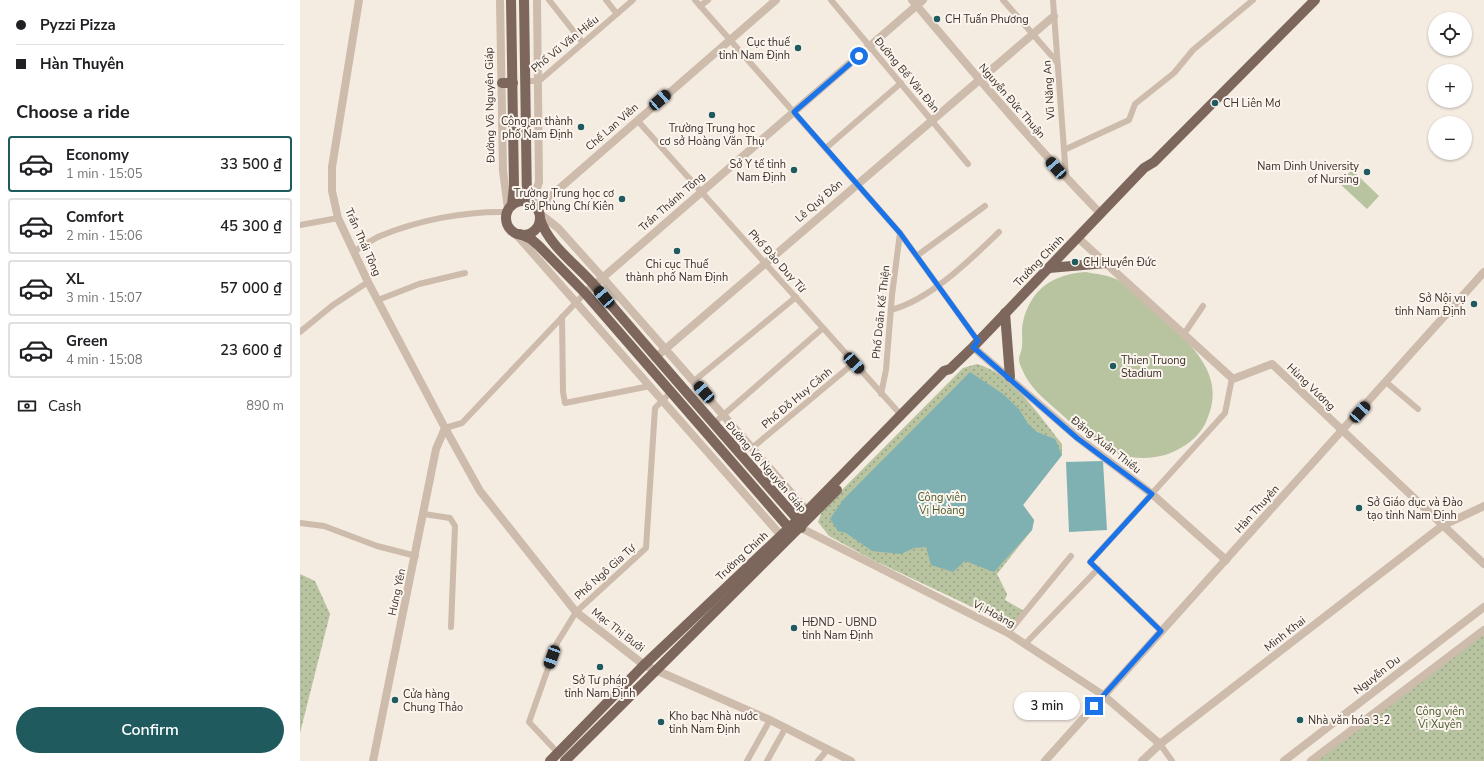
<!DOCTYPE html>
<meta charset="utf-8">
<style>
:root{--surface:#fff;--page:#f6f6f6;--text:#202124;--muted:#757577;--line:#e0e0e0;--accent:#1f5a5e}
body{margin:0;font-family:"Nunito Sans",sans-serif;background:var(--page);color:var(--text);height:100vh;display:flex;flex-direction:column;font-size:15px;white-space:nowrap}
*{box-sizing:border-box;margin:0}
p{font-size:13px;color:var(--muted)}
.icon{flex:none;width:22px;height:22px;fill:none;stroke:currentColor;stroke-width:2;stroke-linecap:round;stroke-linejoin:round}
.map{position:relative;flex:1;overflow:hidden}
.side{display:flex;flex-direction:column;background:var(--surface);width:300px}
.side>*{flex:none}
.guide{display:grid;align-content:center;height:88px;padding:0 16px;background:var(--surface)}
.buttons{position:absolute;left:1128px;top:12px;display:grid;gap:8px}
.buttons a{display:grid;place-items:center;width:44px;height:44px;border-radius:50%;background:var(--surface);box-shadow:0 1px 3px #0004;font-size:20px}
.end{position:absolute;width:18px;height:18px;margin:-9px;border:5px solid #1a73e8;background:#fff;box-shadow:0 0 0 2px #fff}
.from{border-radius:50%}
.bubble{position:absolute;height:28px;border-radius:14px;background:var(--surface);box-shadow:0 1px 3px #0004;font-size:13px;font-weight:600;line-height:28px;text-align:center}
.car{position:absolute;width:12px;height:24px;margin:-12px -6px;border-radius:5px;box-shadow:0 0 3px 1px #0007;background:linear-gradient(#222 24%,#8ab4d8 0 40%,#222 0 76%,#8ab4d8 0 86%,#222 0)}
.guide b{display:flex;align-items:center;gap:14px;height:38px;font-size:15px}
.guide b+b{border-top:1px solid var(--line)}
.guide i{width:10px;height:10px;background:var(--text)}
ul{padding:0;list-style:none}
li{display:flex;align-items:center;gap:12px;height:56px;margin:0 8px 6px;padding:0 8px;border:2px solid var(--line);border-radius:4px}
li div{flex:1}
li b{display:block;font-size:15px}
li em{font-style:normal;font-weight:600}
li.current{border-color:var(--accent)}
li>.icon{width:36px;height:36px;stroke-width:1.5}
h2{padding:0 16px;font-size:18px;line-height:48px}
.pay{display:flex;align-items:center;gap:10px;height:44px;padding:0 16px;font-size:15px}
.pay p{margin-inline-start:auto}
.button{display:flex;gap:8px;margin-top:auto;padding:8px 16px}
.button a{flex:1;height:46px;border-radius:24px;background:var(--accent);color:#fff;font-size:16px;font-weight:600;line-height:46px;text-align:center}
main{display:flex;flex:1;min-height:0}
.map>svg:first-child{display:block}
</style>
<main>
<section class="side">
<div class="guide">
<b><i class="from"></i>Pyzzi Pizza</b>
<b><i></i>Hàn Thuyên</b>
</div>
<h2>Choose a ride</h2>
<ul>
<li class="current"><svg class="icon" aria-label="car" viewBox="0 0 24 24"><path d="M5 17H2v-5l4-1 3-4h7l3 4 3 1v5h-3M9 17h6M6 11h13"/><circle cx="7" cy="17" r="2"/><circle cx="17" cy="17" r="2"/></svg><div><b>Economy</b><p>1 min · 15:05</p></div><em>33 500 ₫</em></li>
<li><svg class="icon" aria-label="car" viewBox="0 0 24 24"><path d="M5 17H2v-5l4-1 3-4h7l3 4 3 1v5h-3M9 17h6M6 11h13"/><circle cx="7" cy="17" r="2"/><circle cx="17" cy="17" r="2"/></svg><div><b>Comfort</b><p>2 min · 15:06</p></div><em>45 300 ₫</em></li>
<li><svg class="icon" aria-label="car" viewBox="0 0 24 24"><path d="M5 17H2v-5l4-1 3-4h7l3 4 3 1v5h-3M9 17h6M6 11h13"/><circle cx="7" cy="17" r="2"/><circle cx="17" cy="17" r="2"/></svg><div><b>XL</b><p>3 min · 15:07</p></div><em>57 000 ₫</em></li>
<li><svg class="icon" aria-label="car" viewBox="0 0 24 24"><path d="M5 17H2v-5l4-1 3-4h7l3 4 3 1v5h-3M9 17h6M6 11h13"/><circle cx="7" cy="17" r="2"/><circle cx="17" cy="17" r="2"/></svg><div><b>Green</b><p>4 min · 15:08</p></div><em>23 600 ₫</em></li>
</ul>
<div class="pay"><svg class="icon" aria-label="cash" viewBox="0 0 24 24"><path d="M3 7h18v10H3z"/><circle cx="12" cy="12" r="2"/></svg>Cash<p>890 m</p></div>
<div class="button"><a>Confirm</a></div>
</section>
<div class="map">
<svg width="1184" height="761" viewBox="0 0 1184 761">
<defs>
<pattern id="park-dots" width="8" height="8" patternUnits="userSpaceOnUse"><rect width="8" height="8" fill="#b8c4a0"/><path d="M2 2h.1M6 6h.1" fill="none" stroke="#97a083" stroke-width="1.8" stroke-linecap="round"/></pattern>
</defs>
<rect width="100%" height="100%" fill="#f4ebe1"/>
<g fill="url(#park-dots)">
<path d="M677,364C713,374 739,416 762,444V455L723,505L734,520L732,530L697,574L707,594L705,600L724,611L710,625L571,559L529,536L518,522L523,509L663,368Z"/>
<path d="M0,574L15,581L30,614L0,733Z"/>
<path d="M1184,630V761H1011Z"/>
</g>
<g fill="#b8c4a0">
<path d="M1052,170L1079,196L1067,209L1039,183Z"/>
<path d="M786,272C796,274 807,275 816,279C832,287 844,302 858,314C889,343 929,374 906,422C899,438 881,450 865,455C819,467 790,440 759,412C744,399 729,387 722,369C716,356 721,357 722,346C723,338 721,330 723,322C731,288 754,274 786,272Z"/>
</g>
<g fill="#7fb0b2">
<path d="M670,372L703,394L719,409L728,424L737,432L755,439L762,455L723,505L734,520L732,530L694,572L665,561L653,572L631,565L626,547L614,548L601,554L572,551L546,533L538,531L530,519L543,500Z"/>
<path d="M803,461L807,530L769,532L766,462Z"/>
</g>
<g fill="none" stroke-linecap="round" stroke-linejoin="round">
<g stroke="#cdbbac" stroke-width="6">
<path d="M249,0L283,43"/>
<path d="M306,0L317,14"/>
<path d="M395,0L600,233L678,341"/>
<path d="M531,0L668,164"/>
<path d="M703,0L757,62"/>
<path d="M753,0L766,177"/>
<path d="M400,6L408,0"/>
<path d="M226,81H239L333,0"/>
<path d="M337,120L601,415"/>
<path d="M526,148L601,83"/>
<path d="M764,150L829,120L835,104L874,73L893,50L953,0"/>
<path d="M0,225L38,218"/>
<path d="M53,252C62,247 71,240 80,236C119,220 165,211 207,212"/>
<path d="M618,255L685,206"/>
<path d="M78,300L119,284L165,273"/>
<path d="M591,310C630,300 670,260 699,232"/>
<path d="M262,317L263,392L265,403L350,386"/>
<path d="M0,332L33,305L68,282"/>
<path d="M884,334L903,306"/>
<path d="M394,381L496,297"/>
<path d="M1086,382L1118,409"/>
<path d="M581,394L586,370L592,295L600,233"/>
<path d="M413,424L523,328"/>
<path d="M145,428L162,423L285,293"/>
<path d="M452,448L554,363"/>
<path d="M124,514L150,518L155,526L151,627"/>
<path d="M0,523L24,526L77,546L116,556"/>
<path d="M861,631L790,562L925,413L932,378"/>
<path d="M708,633L771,556"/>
<path d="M725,644L798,569"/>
<path d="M860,744L872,761"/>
<path d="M258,753L229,722L257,643L276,612L346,548L355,408L371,392"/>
<path d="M447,761L470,720"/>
<path d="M467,761L486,727"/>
<path d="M518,761L528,749"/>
</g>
<g stroke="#cdbbac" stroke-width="8">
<path d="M59,0L32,167V191L38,218L68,282L145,428L180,491L276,612L344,665L470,720L551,761"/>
<path d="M200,0L203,171L208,209"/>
<path d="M612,0C673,72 734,145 800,213"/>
<path d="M232,204L239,182L237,0"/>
<path d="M237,208L476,0"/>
<path d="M239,213L258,228L302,277L510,514"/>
<path d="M215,233L485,540"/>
<path d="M778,238L933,379L972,364L1184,564"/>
<path d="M285,293L623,0"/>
<path d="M673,347L777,437L852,494L926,560"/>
<path d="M355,358L754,16"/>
<path d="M501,528L708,633L803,695L860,744"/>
<path d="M73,761L136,449L145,428"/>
<path d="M745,761L1184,272"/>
<path d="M842,761L860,744L1142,526L1184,506"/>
<path d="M984,761L1184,607"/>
<path d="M1011,761L1184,630"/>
</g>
<g stroke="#7d675c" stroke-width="10">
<path d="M211,0L214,186L212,205"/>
<path d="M224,0L227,202"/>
<path d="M202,83H213"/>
<circle cx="223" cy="218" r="17"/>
<path d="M220,234L231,239L239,246L285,293L489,528H501L498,520C430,442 362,365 295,286C276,264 249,246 240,219"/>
<path d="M749,268L806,263"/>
<path d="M705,313L710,377"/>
<path d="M250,761L344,665L507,511L644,371L650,369L673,347L844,168L854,162L1015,0"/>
<path d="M265,761L537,490"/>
</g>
</g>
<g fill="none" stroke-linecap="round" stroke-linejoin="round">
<path stroke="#1a73e8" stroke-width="5" d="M559,56L494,112L600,233L678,341L673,347L777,438L852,494L790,562L861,631L794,706"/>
</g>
<g fill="#1f5a5e" stroke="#fbf5ee" stroke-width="1.5">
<circle cx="637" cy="19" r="4"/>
<circle cx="498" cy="48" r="4"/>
<circle cx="915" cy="103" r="4"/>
<circle cx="412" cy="115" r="4"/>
<circle cx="281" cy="127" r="4"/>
<circle cx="494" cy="170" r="4"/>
<circle cx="1067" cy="172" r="4"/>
<circle cx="322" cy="199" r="4"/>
<circle cx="377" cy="251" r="4"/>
<circle cx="775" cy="262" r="4"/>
<circle cx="1174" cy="304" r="4"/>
<circle cx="813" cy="366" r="4"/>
<circle cx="1059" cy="508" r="4"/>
<circle cx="494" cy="628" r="4"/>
<circle cx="300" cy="667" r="4"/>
<circle cx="95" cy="700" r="4"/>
<circle cx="1000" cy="720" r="4"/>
<circle cx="361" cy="722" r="4"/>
</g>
<g text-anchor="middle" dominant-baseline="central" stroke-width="4" stroke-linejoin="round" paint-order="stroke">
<g font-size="11" fill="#3b302b" stroke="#fbf5ee" text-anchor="start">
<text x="645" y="19">CH Tuấn Phương</text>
<text x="490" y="42" text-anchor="end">Cục thuế<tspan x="490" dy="13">tỉnh Nam Định</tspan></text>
<text x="923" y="103">CH Liên Mơ</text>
<text x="273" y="121" text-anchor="end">Công an thành<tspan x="273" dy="13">phố Nam Định</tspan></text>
<text x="412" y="128" text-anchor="middle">Trường Trung học<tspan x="412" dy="13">cơ sở Hoàng Văn Thụ</tspan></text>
<text x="486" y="164" text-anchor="end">Sở Y tế tỉnh<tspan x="486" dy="13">Nam Định</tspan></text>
<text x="1059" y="166" text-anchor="end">Nam Dinh University<tspan x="1059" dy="13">of Nursing</tspan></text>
<text x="314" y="193" text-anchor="end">Trường Trung học cơ<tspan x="314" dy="13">sở Phùng Chí Kiên</tspan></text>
<text x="783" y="262">CH Huyền Đức</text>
<text x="377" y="264" text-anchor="middle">Chi cục Thuế<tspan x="377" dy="13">thành phố Nam Định</tspan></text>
<text x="1166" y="298" text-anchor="end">Sở Nội vụ<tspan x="1166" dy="13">tỉnh Nam Định</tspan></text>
<text x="821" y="360">Thien Truong<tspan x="821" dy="13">Stadium</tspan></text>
<text x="1067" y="502">Sở Giáo dục và Đào<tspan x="1067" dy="13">tạo tỉnh Nam Định</tspan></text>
<text x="502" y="622">HĐND - UBND<tspan x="502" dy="13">tỉnh Nam Định</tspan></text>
<text x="300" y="680" text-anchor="middle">Sở Tư pháp<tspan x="300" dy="13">tỉnh Nam Định</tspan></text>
<text x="103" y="694">Cửa hàng<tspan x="103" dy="13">Chung Thảo</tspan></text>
<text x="369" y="716">Kho bạc Nhà nước<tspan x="369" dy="13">tỉnh Nam Định</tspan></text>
<text x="1008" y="720">Nhà văn hóa 3-2</text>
</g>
<g font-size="11" fill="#3b302b" stroke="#fbf5ee">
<text transform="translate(265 44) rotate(-39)">Phố Vũ Văn Hiếu</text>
<text transform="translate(607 75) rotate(50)">Đường Bế Văn Đàn</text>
<text transform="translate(749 90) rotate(-94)">Vũ Năng An</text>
<text transform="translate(712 101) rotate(49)">Nguyễn Đức Thuận</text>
<text transform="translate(190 105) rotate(-91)">Đường Võ Nguyên Giáp</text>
<text transform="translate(312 127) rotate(-41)">Chế Lan Viên</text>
<text transform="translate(519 201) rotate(-41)">Lê Quý Đôn</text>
<text transform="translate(372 202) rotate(-41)">Trần Thánh Tông</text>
<text transform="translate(63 242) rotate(66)">Trần Thái Tông</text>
<text transform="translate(477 261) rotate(48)">Phố Đào Duy Từ</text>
<text transform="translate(739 261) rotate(-46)">Trường Chinh</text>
<text transform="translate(581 312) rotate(-84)">Phố Doãn Kế Thiện</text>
<text transform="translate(1011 387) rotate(44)">Hùng Vương</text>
<text transform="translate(497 398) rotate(-40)">Phố Đỗ Huy Cảnh</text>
<text transform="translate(806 445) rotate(38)">Đặng Xuân Thiều</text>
<text transform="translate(466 467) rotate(49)">Đường Võ Nguyên Giáp</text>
<text transform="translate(957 509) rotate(-48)">Hàn Thuyên</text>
<text transform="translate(442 556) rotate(-43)">Trường Chinh</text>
<text transform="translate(305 572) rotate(-42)">Phố Ngô Gia Tự</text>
<text transform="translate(97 592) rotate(-78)">Hưng Yên</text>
<text transform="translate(694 614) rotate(28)">Vị Hoàng</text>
<text transform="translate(318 630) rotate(38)">Mạc Thị Bưởi</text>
<text transform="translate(985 634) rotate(-38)">Minh Khai</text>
<text transform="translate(1077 675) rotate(-38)">Nguyễn Du</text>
</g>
<g font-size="11" fill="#4a5a2e" stroke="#fbf5ee">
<text x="642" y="497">Công viên<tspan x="642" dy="13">Vị Hoàng</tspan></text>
<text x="1140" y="711">Công viên<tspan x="1140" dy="13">Vị Xuyên</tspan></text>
</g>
</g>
</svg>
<div class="buttons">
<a><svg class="icon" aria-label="locate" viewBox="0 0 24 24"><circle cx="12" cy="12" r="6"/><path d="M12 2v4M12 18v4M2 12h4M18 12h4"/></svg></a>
<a>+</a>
<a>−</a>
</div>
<i class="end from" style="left:559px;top:56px"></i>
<i class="end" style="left:794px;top:706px"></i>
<div class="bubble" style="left:714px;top:692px;width:66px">3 min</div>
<i class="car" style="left:360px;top:100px;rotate:49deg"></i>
<i class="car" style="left:756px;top:168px;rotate:319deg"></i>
<i class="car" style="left:304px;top:297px;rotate:320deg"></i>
<i class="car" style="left:554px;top:363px;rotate:138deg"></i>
<i class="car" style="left:404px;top:392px;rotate:319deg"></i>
<i class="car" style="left:1060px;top:412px;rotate:42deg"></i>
<i class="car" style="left:252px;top:657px;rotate:200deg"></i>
</div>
</main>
